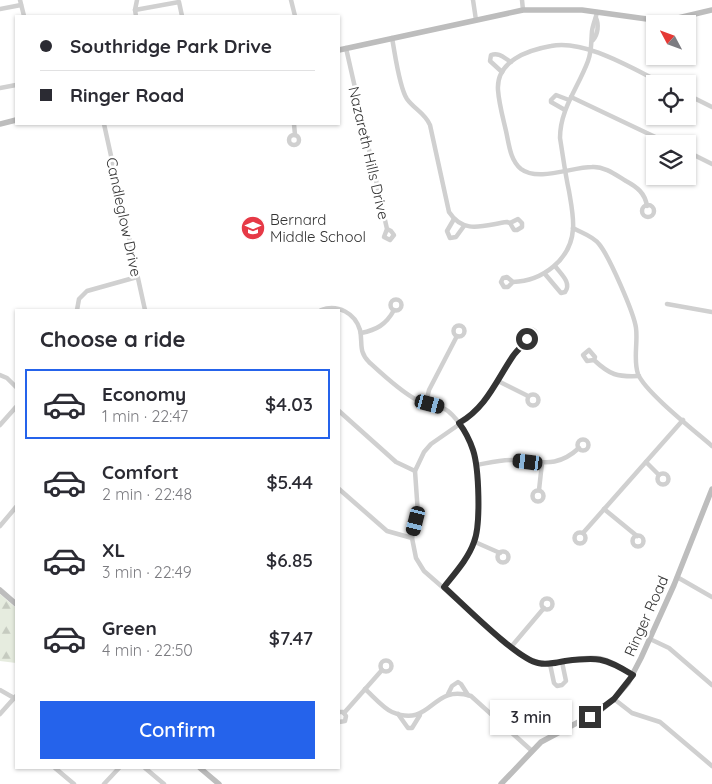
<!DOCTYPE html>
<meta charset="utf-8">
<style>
:root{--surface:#fff;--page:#f2f2f3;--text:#2b2b33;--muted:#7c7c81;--line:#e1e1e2;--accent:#2563eb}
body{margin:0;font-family:Quicksand,sans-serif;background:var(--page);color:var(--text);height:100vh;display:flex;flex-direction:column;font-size:19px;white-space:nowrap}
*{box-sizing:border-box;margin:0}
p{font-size:16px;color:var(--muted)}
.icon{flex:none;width:28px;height:28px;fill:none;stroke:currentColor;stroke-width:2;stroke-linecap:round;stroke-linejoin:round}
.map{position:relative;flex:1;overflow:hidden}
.drawer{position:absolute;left:15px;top:309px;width:325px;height:460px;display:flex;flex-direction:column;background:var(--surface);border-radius:0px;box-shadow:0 1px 4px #0004}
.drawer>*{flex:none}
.hud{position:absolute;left:15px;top:15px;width:325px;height:110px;border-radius:0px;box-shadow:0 1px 4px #0004;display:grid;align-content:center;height:110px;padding:0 25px;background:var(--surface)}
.needle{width:32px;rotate:311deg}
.buttons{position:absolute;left:646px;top:15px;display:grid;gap:10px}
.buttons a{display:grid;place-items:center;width:50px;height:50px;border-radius:0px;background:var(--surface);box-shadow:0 1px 4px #0004;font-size:25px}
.end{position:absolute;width:22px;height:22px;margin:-11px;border:6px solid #333;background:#fff;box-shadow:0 0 0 2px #fff}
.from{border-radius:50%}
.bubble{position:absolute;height:35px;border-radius:0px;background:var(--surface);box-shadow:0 1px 4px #0004;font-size:16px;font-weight:600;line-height:35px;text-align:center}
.car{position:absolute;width:15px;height:30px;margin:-15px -8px;border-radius:6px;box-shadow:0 0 4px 1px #0007;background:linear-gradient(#222 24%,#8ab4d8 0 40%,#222 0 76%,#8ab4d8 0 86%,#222 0)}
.hud b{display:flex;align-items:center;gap:18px;height:48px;font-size:19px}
.hud b+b{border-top:1px solid var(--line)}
.hud i{width:12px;height:12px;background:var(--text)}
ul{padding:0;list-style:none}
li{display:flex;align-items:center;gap:15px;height:70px;margin:0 10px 8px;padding:0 15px;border:2px solid transparent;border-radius:0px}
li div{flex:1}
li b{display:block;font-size:19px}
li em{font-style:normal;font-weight:600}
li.current{border-color:var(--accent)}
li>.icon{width:45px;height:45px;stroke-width:1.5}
h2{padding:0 25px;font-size:22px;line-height:60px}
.button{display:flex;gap:10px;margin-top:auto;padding:10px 25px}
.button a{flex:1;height:58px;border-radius:0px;background:var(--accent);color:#fff;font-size:20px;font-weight:600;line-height:58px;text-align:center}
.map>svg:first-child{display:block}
</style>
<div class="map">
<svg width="712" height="784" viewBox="0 0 712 784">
<defs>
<pattern id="forest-firs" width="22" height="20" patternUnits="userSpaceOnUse" patternTransform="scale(1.25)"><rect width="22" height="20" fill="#e6ecdf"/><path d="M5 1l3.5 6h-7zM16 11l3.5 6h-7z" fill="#c6cbc0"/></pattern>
</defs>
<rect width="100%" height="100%" fill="#fff"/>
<path fill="url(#forest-firs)" d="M0,594L16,608V663L0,661Z"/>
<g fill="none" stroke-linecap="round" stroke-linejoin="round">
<g stroke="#d0d0d0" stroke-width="4.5">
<path d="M20,0L24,16"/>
<path d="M291,0L295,16"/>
<path d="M473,0L476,20"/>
<path d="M522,0L523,10"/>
<path d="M0,9L21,5"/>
<path d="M135,10L179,2L182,16"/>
<path d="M136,16L135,10L137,0"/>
<path d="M392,38C395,53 399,87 407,99C414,109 425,113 430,125L449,212C464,235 484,225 507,222L510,223L514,230H517L522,227V223L518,219L510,223"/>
<path d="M593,40C598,34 599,25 596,18"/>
<path d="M346,48L387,229L384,237L390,240L394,235L391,231L387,229"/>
<path d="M502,72L490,61L491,55C499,52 504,58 511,62"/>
<path d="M0,88L16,85"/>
<path d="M688,95L712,107"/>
<path d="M571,97L670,144"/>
<path d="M565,110L551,102V100L556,95L569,100"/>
<path d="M104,124L145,310"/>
<path d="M294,124L295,135"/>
<circle cx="294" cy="140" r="5"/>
<path d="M688,152L712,164"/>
<circle cx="648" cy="211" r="6"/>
<path d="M647,206C645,193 637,187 626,181C616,175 604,166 592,167C572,167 538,182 521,169C510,160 509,144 506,131C503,118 499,104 498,90C496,61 528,50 551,46C585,39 633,69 664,84"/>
<path d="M454,219L447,231L450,238L456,237L464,226"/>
<path d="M573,228C582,233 593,236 599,244C609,256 634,313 636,328C638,343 633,360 638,374C645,392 696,432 712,446"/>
<path d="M545,274L561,293L565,292C572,283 561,274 555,266"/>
<path d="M513,282L508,287H504L501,282L503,278L507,277L513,282C542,281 571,260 573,229C574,217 571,203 569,191C565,173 563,156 560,138C560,109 578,88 588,61C592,50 591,42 592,31C593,24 596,18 597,12"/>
<circle cx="396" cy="305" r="5.5"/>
<path d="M667,304L712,312"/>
<path d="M77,310L79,299L87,291L137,277"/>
<path d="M321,310C338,304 355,313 360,330C363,343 358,351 369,362C382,374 401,392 417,400C427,405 439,404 448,411C460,421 470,439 474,453C479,471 481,526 474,543C467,560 455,573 444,587"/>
<circle cx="459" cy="331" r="5.5"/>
<circle cx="531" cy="335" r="5.5"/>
<path d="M361,333C376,330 386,325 394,310"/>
<path d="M528,340L513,356L484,402L467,419L431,444L424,452L415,471L418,514L412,538L416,558L424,571L519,654C553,674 565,655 598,658C611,660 622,668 633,675"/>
<path d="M594,360L587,361L583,355L589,350L595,357L594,360C610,375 617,377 639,376"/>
<path d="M0,375L7,378L16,387"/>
<path d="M498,381L528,396"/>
<circle cx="533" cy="400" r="5.5"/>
<path d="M426,403L429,390L457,336"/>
<path d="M339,411L396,462L415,471"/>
<path d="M0,425L16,407"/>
<circle cx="583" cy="445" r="5.5"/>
<path d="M646,462L659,475"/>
<path d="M476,465C488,463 500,460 512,460C539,460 555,470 579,448"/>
<circle cx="663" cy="479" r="5.5"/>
<path d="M339,489L387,531L412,538"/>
<path d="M539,490L542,463"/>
<circle cx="538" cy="496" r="5.5"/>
<path d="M604,509L637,536"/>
<path d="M0,526L16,507"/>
<circle cx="580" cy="538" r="5.5"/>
<path d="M583,533L683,420"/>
<circle cx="638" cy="541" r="5.5"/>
<path d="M475,542L500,553"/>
<circle cx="503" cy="557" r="5.5"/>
<path d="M677,577L712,597"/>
<circle cx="547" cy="604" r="5.5"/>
<path d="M650,639L669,648L712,685"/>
<path d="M511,647L544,608"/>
<circle cx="386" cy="666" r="5.5"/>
<path d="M550,664L554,683L557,686L562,685L566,681L562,662"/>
<path d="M365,689C373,696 383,708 392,712C432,729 431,683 471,696L532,751"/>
<path d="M0,690L14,698"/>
<path d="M448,694L452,686L458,682L461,684L468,695"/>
<path d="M614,699L632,713L660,722L712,766"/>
<path d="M339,712H343L346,716L345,721L339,722"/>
<path d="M344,713L382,670"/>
<path d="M0,714L16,696"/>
<path d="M398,714L408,728H412L420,715"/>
<path d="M55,768L74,784"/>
<path d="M145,768L164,784"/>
<path d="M104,784L119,768"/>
</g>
<g stroke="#bdbdbd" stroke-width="5.5">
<path d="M339,50L523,10H582L654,20L678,18L712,10"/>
<path d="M0,124L16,120"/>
<path d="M0,590L16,604"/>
<path d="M200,768L219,784"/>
<path d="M501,784L541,742L601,710L614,699L628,683L641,658L674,585L712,489"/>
</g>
</g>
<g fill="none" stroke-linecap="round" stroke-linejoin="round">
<path stroke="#333" stroke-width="6" d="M527,339C525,344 517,350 513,356C496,381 486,408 459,423C465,431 470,441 473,450C479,468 481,525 474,542C468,559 455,573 444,587C463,604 517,659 538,663C547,665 555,663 565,661C597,657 604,657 633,675L614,699L590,717"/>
</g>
<defs>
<g id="school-disc" transform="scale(1.25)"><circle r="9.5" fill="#e63946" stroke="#fff"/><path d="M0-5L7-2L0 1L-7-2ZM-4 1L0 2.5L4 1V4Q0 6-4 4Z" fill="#fff"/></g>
</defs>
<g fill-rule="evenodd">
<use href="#school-disc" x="253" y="228"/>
</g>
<g text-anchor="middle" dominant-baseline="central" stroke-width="5" stroke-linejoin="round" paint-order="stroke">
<g font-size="15" fill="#333" stroke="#fff">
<text transform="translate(369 153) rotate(77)">Nazareth Hills Drive</text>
<text transform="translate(124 217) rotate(78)">Candleglow Drive</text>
<text transform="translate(646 616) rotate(-66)">Ringer Road</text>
</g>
<g font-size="15" fill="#333" stroke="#fff" text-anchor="start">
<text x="270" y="219">Bernard<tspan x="270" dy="17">Middle School</tspan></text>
</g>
</g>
</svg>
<div class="buttons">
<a><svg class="needle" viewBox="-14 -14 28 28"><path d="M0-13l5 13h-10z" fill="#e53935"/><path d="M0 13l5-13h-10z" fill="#7c7c81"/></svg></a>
<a><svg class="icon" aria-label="locate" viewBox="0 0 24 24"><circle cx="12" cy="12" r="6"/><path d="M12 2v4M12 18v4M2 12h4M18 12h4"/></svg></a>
<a><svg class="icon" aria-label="layers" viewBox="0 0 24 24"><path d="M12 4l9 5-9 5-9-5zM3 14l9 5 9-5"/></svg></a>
</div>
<i class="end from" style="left:527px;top:339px"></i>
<i class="end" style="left:590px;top:717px"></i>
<div class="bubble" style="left:490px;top:700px;width:82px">3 min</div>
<i class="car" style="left:430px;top:404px;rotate:105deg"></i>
<i class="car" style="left:528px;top:462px;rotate:277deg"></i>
<i class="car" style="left:416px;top:521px;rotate:194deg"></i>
<div class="hud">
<b><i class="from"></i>Southridge Park Drive</b>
<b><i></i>Ringer Road</b>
</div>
<section class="drawer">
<h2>Choose a ride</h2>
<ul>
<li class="current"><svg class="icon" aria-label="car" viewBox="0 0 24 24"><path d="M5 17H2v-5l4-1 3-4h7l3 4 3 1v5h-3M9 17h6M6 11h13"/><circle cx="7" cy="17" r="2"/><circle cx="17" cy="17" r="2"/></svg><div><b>Economy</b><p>1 min · 22:47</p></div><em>$4.03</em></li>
<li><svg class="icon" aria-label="car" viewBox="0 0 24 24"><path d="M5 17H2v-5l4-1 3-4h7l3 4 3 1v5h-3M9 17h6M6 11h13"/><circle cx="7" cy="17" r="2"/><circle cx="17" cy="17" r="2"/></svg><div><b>Comfort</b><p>2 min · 22:48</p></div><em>$5.44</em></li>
<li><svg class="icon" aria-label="car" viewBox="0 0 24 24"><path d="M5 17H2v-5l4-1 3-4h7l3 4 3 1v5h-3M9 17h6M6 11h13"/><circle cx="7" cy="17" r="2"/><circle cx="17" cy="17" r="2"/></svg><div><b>XL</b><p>3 min · 22:49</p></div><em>$6.85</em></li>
<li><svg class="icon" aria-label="car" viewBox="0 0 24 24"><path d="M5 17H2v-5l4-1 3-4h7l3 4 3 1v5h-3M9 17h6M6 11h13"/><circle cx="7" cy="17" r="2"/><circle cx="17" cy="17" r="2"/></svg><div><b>Green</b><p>4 min · 22:50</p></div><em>$7.47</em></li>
</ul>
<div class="button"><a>Confirm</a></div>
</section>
</div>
